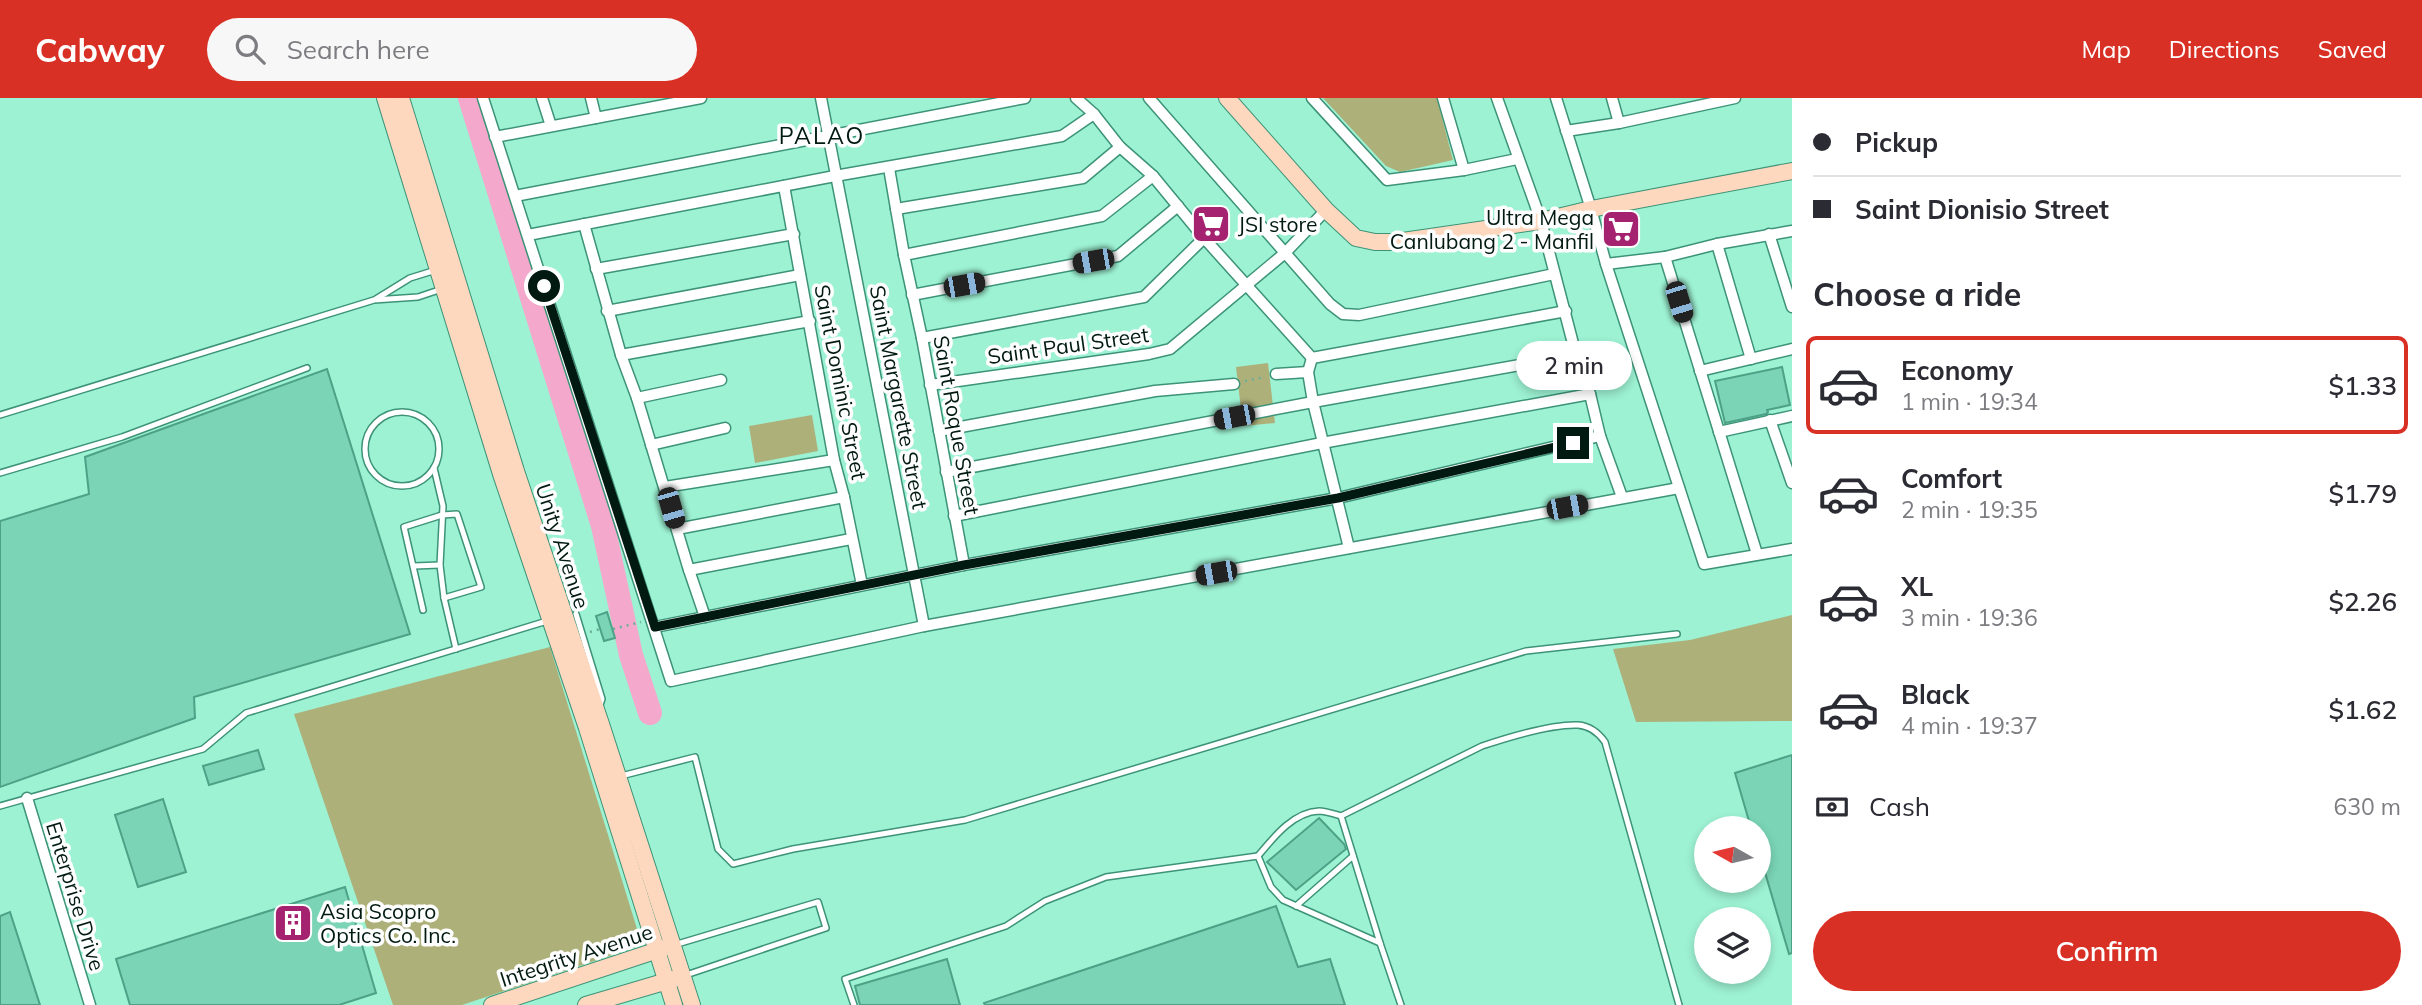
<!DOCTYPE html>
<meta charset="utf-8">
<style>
:root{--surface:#fff;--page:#f7f7f7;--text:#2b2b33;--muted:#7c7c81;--line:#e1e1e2;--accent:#d93025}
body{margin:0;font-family:Mulish,sans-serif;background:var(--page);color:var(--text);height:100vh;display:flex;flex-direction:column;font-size:26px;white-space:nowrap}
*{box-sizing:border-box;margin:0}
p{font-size:23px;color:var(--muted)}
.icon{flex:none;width:38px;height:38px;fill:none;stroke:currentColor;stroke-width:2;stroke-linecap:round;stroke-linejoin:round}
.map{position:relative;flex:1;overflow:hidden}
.details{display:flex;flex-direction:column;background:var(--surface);width:630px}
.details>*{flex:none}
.top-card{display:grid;align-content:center;height:154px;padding:0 21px;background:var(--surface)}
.needle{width:46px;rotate:278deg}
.controls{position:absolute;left:1694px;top:718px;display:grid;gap:14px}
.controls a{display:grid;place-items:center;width:77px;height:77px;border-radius:50%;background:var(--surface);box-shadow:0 4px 10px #0003;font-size:35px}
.end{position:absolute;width:32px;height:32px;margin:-16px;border:9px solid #001911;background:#fff;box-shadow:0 0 0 4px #fff}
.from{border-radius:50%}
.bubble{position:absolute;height:49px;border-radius:24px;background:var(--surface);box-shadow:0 4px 10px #0003;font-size:23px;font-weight:600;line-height:49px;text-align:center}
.car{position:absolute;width:21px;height:42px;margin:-21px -10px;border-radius:9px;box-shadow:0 0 5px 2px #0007;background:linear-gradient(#222 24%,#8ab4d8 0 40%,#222 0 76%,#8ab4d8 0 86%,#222 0)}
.top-card b{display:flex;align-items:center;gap:24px;height:66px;font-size:26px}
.top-card b+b{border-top:2px solid var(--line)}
.top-card i{width:18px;height:18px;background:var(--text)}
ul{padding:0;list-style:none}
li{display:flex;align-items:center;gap:21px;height:98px;margin:0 14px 10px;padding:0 7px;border:4px solid transparent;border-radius:10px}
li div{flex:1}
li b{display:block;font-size:26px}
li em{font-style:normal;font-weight:600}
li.on{border-color:var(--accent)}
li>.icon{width:63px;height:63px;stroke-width:1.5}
h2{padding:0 21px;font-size:32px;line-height:84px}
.pay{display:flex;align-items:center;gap:18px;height:77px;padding:0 21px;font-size:26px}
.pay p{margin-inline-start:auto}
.button{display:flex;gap:14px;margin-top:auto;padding:14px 21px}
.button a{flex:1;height:80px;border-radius:42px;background:var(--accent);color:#fff;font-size:28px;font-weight:600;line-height:80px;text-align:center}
header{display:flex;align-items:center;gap:42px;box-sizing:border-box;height:98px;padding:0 35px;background:var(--accent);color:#fff}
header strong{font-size:33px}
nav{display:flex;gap:38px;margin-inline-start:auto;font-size:24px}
.search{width:490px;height:63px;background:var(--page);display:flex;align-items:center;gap:18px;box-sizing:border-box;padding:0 24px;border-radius:38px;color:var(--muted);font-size:26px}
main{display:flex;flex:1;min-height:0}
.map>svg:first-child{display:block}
</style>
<header>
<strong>Cabway</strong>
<div class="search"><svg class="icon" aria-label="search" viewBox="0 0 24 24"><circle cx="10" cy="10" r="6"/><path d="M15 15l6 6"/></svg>Search here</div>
<nav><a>Map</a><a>Directions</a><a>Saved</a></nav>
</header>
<main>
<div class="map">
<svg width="1792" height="907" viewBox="0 0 1792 907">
<rect width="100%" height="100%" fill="#9df2d3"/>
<g fill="#aeb07a">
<path d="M1323,0H1437L1453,62L1400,74L1386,68Z"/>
<path d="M1268,265L1275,325L1243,328L1236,269Z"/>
<path d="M812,317L818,353L755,365L749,328Z"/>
<path d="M1792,517V623L1636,624L1613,551L1690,542Z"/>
<path d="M550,549L642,847L462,907H393L294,616Z"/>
</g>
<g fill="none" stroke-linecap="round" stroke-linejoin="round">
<path stroke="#f4a9cc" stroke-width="24" d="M470,0L603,428L631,557L650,615"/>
</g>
<g fill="#7ad4b5" stroke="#4da186" stroke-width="2">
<path d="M1629,117L1635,140L1613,146L1607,123Z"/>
<path d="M1782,269L1790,307L1767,312L1768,314L1766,316L1725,325L1715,283Z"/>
<path d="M327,271L410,536L194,599L195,620L0,689V423L89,396L85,359Z"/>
<path d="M607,514L615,540L604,543L596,518Z"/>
<path d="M258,652L264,671L209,687L203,668Z"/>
<path d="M1792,657V855L1789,856L1759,754V730H1751L1735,675Z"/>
<path d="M163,701L186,774L138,789L115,717Z"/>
<path d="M1319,720L1344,746L1346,751L1296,792L1267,764Z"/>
<path d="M345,789L376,895L339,907H130L116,861Z"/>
<path d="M1276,808L1298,869L1330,861L1345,907H985L984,905Z"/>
<path d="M10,814L40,907H0V818Z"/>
<path d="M947,861L960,907H860L855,888Z"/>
</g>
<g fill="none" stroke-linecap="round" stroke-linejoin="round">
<g stroke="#3d9378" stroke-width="8">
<g id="lane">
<path d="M376,201L410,180L436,172"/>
<circle cx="402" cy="351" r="37"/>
<path d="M0,317L374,202L418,199L442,191"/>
<path d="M434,370L443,408L440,467L444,500L456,551"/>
<path d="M0,375L122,339L307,270"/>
<path d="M414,468L440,467"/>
<path d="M423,512L404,429L442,417L457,416L481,489L444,500"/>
<path d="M576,516L602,601L600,607"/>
<path d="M621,678L695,659L718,751L733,766L793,751L965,722L1526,553L1677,536"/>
<path d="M0,708L203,651L246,615L547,523"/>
<path d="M1258,758C1273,740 1293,714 1319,713C1326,713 1334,716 1341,718"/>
<path d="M1296,808L1353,758"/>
<path d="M1380,845L1341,718L1482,648C1506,640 1552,626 1578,627C1590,628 1598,634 1605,644L1679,907"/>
<path d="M674,847L818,804L826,830L686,877"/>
<path d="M854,907L845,881L1006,828L1045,803L1106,779L1258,758L1271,789L1283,802L1380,845L1401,907"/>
</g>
</g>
<g stroke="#3d9378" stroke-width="13">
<g id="street">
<path d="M483,0L671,583L924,528L1679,390"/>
<path d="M542,0L551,28"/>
<path d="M591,0L596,20"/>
<path d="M821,0L924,528"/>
<path d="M1076,0L1094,16L1120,49L1153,78L1204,140L1312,260"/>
<path d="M1149,0L1330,206L1343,216L1359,217L1554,176"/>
<path d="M1312,0L1387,82L1464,72L1517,61"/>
<path d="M1443,0L1464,72"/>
<path d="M1497,0L1541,123L1576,257L1590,296L1600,338L1622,399"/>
<path d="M1556,0L1591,111L1606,166L1704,466L1792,451"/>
<path d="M1612,0L1619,25"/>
<path d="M1566,33L1619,25L1735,0"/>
<path d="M495,39L701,0"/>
<path d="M889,70L904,157L922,240L964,467"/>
<path d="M784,88L834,362L844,399L862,487"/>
<path d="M515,98L1025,0"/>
<path d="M896,111L1083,80L1120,49"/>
<path d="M584,126L621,257L637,300L689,472L705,519"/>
<path d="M1769,136L1792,209"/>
<path d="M528,137L835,78L1062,38L1094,16"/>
<path d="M1717,146L1751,261"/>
<path d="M904,157L1102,118L1153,78"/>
<path d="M1665,159L1757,456"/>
<path d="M1606,166L1665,159L1717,146L1792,133"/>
<path d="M596,171L794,136"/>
<path d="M912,197L1118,158L1178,108"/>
<path d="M607,213L800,177"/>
<path d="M922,240L1144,199L1204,140"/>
<path d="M621,257L810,223"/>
<path d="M1312,260L1566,213"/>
<path d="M1312,260L1308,274L1313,304L1349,450"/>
<path d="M1700,273L1792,251"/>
<path d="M1276,276L1308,274"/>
<path d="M930,287L1149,256L1170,251L1285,155L1326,112"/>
<path d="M637,300L721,282"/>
<path d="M1770,322L1792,385"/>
<path d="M939,333L1155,293L1234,286"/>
<path d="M1719,334L1792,318"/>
<path d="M651,347L725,330"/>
<path d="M946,374L1313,304L1576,257"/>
<path d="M665,389L834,362"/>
<path d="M954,418L1322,345L1590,296"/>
<path d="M677,431L844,399"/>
<path d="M689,472L851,441"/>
<path d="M655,529L964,467L1338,400L1600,338"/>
<path d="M27,700L90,907"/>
</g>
</g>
<g stroke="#3d9378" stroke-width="18">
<g id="secondary">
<path d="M385,0L501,376L587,630L674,907"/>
<path d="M401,0L516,373L601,626L692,907"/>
<path d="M1227,0L1326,112L1356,140L1375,144H1396L1541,123L1591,111L1792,73"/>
<path d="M492,907L664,850"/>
<path d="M586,907L674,881"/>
</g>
</g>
<g stroke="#6bad95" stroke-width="2.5" stroke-dasharray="2 5" stroke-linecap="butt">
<path d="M1245,283L1265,279"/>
<path d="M613,531L641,524"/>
<path d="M590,534L600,531"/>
</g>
<use href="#lane" stroke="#fff" stroke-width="5"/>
<use href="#street" stroke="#fff" stroke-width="10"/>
<use href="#secondary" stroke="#fed8be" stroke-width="16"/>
</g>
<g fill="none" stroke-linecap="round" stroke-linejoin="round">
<path stroke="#001911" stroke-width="9" d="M544,188L655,529L964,467L1338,400L1573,345"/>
</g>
<defs>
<g id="supermarket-square" transform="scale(2.0125)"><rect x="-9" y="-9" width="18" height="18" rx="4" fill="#a4226f" stroke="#fefefe"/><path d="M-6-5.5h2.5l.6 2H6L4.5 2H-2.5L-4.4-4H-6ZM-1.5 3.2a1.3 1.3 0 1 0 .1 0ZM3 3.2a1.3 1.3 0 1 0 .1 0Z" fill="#fff"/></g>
<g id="building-square" transform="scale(2.0125)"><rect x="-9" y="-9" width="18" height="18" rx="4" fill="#a4226f" stroke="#fefefe"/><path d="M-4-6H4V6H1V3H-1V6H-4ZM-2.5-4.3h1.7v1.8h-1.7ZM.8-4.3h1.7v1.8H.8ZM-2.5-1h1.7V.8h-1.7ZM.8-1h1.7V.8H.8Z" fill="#fff"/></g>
</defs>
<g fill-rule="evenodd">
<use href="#supermarket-square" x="1211" y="126"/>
<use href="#supermarket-square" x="1621" y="131"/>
<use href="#building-square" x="293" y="825"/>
</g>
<g text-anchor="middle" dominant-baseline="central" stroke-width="7" stroke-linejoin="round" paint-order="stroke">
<g font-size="21" fill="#001911" stroke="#fefefe" text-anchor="start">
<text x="1594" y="119" text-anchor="end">Ultra Mega<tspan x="1594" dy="24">Canlubang 2 - Manfil</tspan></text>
<text x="1238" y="126">JSI store</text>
<text x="320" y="813">Asia Scopro<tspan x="320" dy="24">Optics Co. Inc.</tspan></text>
</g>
<g font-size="21" fill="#001911" stroke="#fefefe">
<text transform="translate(1068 247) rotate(-8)">Saint Paul Street</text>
<text transform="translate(841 284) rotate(79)">Saint Dominic Street</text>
<text transform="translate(899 299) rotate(79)">Saint Margarette Street</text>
<text transform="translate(957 327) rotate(80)">Saint Roque Street</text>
<text transform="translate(563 448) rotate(72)">Unity Avenue</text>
<text transform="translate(76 798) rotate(73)">Enterprise Drive</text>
<text transform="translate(576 857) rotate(-18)">Integrity Avenue</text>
</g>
<g font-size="23" letter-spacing="2" fill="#001911" stroke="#fefefe">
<text x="822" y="37">PALAO</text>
</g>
</g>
</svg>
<div class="controls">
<a><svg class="needle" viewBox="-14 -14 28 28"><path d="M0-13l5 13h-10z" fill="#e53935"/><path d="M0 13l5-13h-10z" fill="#7c7c81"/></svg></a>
<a><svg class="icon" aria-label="layers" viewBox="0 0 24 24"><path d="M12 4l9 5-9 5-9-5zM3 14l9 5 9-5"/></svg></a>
</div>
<i class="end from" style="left:544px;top:188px"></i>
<i class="end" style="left:1573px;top:345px"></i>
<div class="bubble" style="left:1516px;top:243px;width:116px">2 min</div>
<i class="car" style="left:1093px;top:163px;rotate:260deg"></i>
<i class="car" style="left:964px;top:187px;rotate:80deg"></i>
<i class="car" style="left:1679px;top:204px;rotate:163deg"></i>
<i class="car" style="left:1234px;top:319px;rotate:259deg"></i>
<i class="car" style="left:1567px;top:409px;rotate:79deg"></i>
<i class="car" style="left:671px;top:410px;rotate:164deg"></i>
<i class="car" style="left:1216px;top:475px;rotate:260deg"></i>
</div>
<section class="details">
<div class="top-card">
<b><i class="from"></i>Pickup</b>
<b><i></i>Saint Dionisio Street</b>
</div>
<h2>Choose a ride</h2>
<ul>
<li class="on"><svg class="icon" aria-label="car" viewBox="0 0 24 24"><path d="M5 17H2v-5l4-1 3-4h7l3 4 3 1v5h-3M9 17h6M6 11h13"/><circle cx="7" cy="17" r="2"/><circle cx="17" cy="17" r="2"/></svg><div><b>Economy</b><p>1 min · 19:34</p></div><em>$1.33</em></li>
<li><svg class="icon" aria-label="car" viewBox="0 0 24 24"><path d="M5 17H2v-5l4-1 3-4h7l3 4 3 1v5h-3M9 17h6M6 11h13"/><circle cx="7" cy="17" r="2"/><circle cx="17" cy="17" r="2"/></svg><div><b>Comfort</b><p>2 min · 19:35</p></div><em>$1.79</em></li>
<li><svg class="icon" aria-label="car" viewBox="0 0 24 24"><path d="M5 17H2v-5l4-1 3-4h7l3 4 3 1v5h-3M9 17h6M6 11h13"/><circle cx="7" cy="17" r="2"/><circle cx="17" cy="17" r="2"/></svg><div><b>XL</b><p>3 min · 19:36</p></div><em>$2.26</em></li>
<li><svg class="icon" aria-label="car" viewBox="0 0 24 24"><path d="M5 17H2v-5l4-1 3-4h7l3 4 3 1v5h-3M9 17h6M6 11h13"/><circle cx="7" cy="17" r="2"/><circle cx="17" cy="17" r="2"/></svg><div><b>Black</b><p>4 min · 19:37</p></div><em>$1.62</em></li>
</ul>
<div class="pay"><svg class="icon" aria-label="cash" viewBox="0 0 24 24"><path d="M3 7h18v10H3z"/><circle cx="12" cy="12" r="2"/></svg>Cash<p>630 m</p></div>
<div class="button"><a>Confirm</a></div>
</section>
</main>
